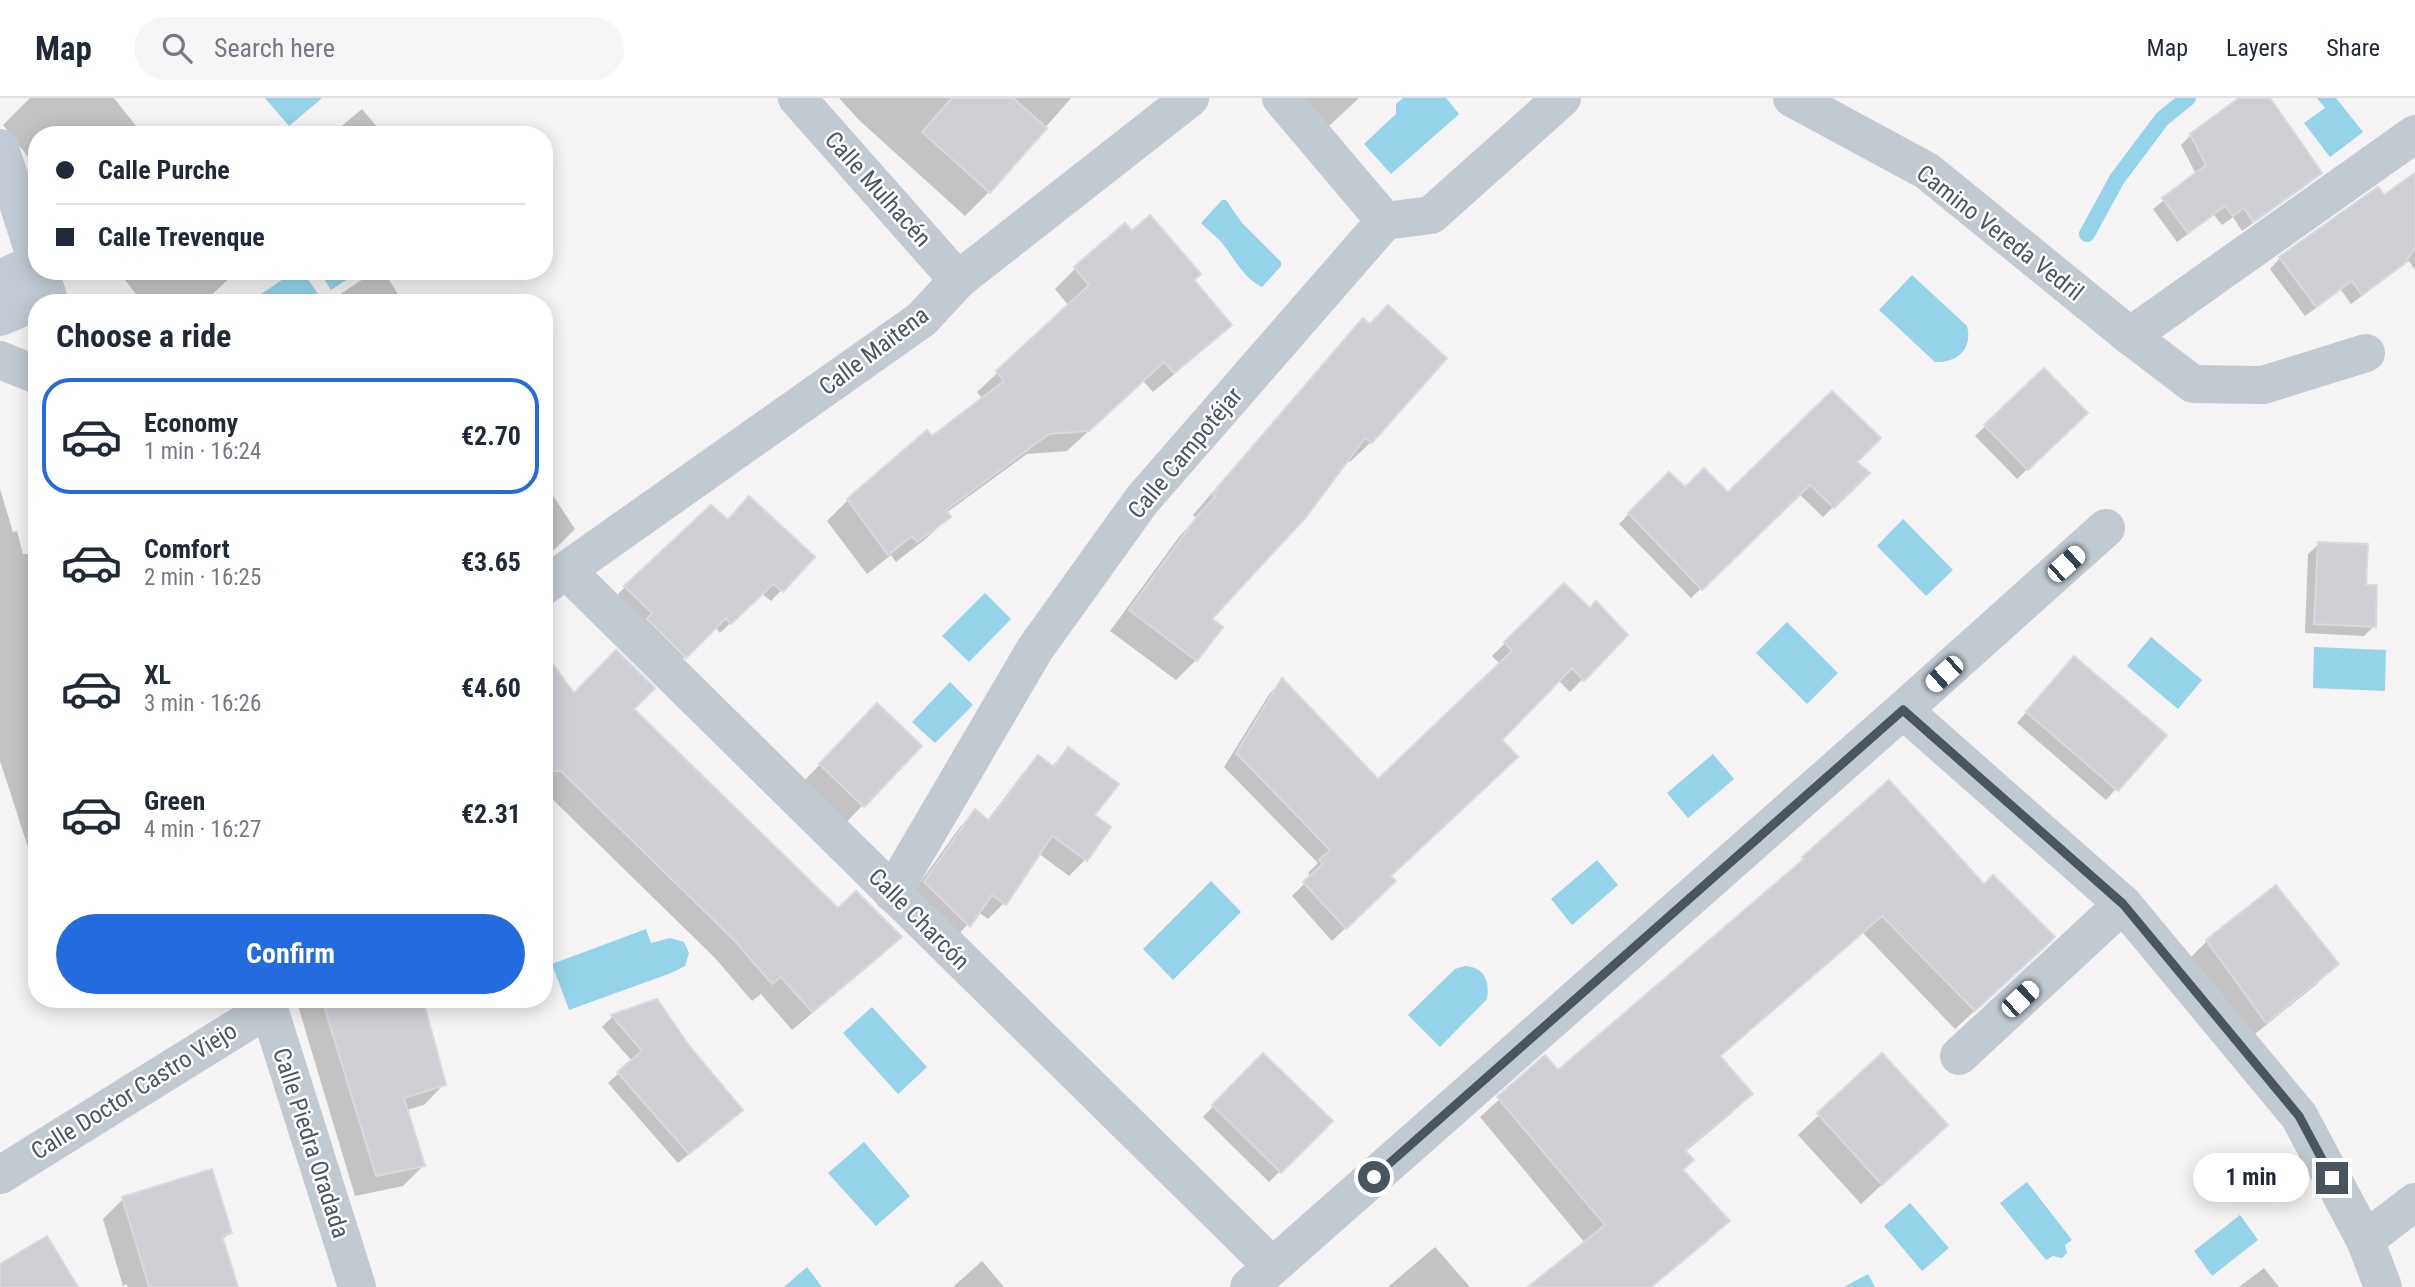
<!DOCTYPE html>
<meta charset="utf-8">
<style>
:root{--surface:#fff;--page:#f6f6f7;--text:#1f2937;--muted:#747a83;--line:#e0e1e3;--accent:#236bde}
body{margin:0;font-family:"Roboto Condensed",sans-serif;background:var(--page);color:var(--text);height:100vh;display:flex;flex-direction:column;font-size:26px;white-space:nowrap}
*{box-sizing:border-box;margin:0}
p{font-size:23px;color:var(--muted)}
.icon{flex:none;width:38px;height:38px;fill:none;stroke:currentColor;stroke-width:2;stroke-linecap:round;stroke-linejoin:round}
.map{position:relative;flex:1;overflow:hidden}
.panel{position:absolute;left:28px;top:196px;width:525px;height:714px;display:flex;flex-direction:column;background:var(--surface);border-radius:28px;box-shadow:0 4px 18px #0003}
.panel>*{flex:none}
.guide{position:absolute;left:28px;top:28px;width:525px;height:154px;border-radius:28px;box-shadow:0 4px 18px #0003;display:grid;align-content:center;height:154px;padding:0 28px;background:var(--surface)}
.end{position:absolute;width:32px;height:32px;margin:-16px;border:9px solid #4b5560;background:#fff;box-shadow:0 0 0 4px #fff}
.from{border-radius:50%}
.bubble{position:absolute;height:49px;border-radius:24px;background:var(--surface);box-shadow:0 4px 18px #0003;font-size:23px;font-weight:700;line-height:49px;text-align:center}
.car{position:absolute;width:21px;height:42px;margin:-21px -10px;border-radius:9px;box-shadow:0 0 5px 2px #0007;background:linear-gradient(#fff 24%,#345 0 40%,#fff 0 76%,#345 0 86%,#fff 0)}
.guide b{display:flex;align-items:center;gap:24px;height:66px;font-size:26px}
.guide b+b{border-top:2px solid var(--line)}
.guide i{width:18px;height:18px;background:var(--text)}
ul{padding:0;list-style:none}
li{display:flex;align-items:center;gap:21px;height:116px;margin:0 14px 10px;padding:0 14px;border:4px solid transparent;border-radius:28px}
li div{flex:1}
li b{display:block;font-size:26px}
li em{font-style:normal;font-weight:700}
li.on{border-color:var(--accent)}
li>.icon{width:63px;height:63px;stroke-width:1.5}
h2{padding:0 28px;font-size:32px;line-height:84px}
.action{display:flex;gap:14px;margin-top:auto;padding:14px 28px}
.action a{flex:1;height:80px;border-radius:42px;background:var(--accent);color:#fff;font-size:28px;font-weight:700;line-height:80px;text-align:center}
header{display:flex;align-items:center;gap:42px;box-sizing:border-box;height:98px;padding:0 35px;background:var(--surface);border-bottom:2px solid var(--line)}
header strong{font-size:33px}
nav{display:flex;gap:38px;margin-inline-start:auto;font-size:24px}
.search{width:490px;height:63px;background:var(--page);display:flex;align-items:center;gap:18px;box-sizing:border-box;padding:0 24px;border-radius:38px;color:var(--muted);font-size:26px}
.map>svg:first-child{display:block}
</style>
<header>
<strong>Map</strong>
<div class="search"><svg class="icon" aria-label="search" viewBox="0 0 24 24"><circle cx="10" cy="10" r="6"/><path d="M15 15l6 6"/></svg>Search here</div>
<nav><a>Map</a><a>Layers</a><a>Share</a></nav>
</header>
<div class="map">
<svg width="2415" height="1189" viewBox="0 0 2415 1189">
<rect width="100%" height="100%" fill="#f5f3f3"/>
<g fill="#94d3ea">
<path d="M265,0H322L289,28Z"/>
<path d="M1403,0H1446L1459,16L1391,76L1364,46L1396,16V6Z"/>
<path d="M2317,0H2336L2363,34L2330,59L2304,25L2325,10Z"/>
<path d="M1222,102H1226L1242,125L1281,164V168L1262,189C1244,181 1234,160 1222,145C1218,139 1207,132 1201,125Z"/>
<path d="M295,173H302L321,200L314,205H254L252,202Z"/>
<path d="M319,173H360L331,192Z"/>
<path d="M1912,177L1967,228C1973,251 1957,265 1935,264L1879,212Z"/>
<path d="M1903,421L1953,472L1926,498L1877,448Z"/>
<path d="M985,495L1011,521L969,564L942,538Z"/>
<path d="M1787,524L1838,575L1807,606L1756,555Z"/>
<path d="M2151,539L2202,582L2178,611L2127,568Z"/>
<path d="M2314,549L2386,552L2385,593L2313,590Z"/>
<path d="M950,584L973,607L935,645L912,624Z"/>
<path d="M1713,656L1734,681L1688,720L1667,695Z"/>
<path d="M1597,762L1618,787L1572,827L1551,801Z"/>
<path d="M1211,783L1241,814L1173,882L1143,851Z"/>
<path d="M646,831L651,845L670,840L684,844L689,855L685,868L671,875L569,912L552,866Z"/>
<path d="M1465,868C1484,869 1490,883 1487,901L1440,949L1408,917L1455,871Z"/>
<path d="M872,909L927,969L898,996L843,935Z"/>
<path d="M864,1044L910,1098L876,1128L828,1075Z"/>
<path d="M2027,1084L2072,1142L2065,1147L2067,1155L2062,1160L2053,1158L2046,1162L2000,1105Z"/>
<path d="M1910,1105L1949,1150L1922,1173L1884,1128Z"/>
<path d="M2240,1117L2258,1142L2212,1178L2194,1153Z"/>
<path d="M807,1169L822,1189H784Z"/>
<path d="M1868,1176L1875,1189H1844Z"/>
</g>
<g fill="#0003">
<path d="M30,0H114L143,37H37V70L3,27Z"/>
<path d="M839,0H1071L989,94L965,118L859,22Z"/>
<path d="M1281,0H1359L1315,41Z"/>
<path d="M2242,0H2268L2320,75L2310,85L2242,133L2233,119L2222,127L2214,117L2177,144L2153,111L2196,76L2181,47L2191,37Z"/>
<path d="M362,11L384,37H331Z"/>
<path d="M2415,97V172L2409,163L2351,206L2341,192L2305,218L2270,171L2280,160L2383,100Z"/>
<path d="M1075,171L1192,182L1229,227L1209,247L1153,294L1143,283L1067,353L1027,356L946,415L948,419L928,439L896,464L891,457L867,476L827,423L848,402L983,301L977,294L1069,208L1055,191Z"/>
<path d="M118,173H237L203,205H143Z"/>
<path d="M375,173H384L403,205H327Z"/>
<path d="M1363,223L1371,344L1350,364L1347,362L1210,522L1196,562L1176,582L1110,533L1179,439L1196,420L1193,417L1343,243Z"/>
<path d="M2044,272L2086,315L2017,381L1975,338Z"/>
<path d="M1855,364L1868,375L1823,419L1799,396L1691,500L1619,426L1669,376L1685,391L1728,396Z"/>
<path d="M548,390L575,431L555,451L544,457V392Z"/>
<path d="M0,391L13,434L17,433L23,456H30L37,478V777L0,663Z"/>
<path d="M727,423L813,459L771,503L761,495L720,535L715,529L675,569L615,499L625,489Z"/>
<path d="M2319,446L2364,489L2374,528L2364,538L2305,535L2308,456Z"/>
<path d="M1564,487L1589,512L1626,537L1570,594L1558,582L1499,642L1389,778L1394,783L1332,843L1292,798L1311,779L1308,775L1318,765L1224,669L1270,595L1282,583L1378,683L1500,566L1492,558Z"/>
<path d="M544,557L574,597L632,611L838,812L900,839L881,858L792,932L761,896L752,903L715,860L544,693Z"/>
<path d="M2064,570L2164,637L2106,702L2017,625Z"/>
<path d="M849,637L920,648L834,737L791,696Z"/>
<path d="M1068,652L1093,718L1109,730L1085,762L1069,778L1038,755L1004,805L988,821L978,814L953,843L909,800L960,729L975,713L987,723L1023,675L1038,660L1051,669Z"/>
<path d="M1804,760L2034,858L1955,931L1863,835L1718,960L1750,996L1732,1015L1685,1054L1681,1072L1728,1123L1709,1142L1652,1189H1556L1585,1145L1480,1019L1545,960L1558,975L1785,779Z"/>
<path d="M2276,789L2337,865L2317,886L2245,944L2186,864L2207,843Z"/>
<path d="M296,901H420L444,986L424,1007L406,1012L423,1068L403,1088L355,1098Z"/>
<path d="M657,904L730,1022L678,1065L608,985L632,963L602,929L612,919Z"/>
<path d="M1263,957L1331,1023L1269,1084L1203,1019Z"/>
<path d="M1882,958L1946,1027L1861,1106L1798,1037Z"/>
<path d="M123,1101L230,1134L221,1143L236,1189H128L126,1186L123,1188L103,1121Z"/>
<path d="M1435,1149L1470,1189H1388Z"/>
<path d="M982,1163L1004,1189H953Z"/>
<path d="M2264,1170L2279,1189H2239Z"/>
</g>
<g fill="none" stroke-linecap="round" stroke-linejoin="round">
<path stroke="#94d3ea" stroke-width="16" d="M2087,136L2117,81L2162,21L2188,0"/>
</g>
<g fill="#cdcfd5" stroke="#d7d9dd" stroke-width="2">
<path d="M952,0H1013L1047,30L990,95L922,34Z"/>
<path d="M2239,0H2270L2322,75L2253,124L2244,110L2233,118L2225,108L2188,135L2162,100L2206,67L2190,36Z"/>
<path d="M2415,75V150L2405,165L2362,197L2352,183L2316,209L2279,159L2378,89L2384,97Z"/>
<path d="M1150,117L1201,176L1194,182L1232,227L1174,275L1164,264L1089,333L1049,336L946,412L951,419L917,444L912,438L888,457L847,401L927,332L932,338L1004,283L996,273L1089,187L1074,169L1125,125L1132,133Z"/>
<path d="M1388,207L1447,260L1372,345L1365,340L1306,419L1212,521L1223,529L1197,563L1129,512L1199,416L1215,399L1212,396L1363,220L1370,226Z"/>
<path d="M2044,270L2088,315L2028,372L1984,327Z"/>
<path d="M1832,293L1881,340L1857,364L1870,375L1834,410L1810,387L1702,492L1628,415L1669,374L1685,389L1704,370L1728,394Z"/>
<path d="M749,398L815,459L783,494L773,486L731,526L726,520L686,560L647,521L652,515L624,488L711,407L728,422Z"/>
<path d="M2318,444L2368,446L2366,487H2377L2376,529L2314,526Z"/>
<path d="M1564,485L1590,510L1596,503L1628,537L1584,583L1572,570L1502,642L1518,659L1391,778L1396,783L1346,831L1303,784L1323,766L1319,762L1330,752L1236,655L1282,580L1378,681L1512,553L1504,544Z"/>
<path d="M616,552L655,590L634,611L838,810L856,793L902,839L812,914L781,879L772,886L734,842L561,673L544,674V554L574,595Z"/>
<path d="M2074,558L2167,637L2118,693L2026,614Z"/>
<path d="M877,605L922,648L864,709L819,666Z"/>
<path d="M1068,649L1119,686L1095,717L1111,729L1087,763L1052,738L1006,807L992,797L970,829L924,784L975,711L989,723L1038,657L1054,669Z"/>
<path d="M1889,682L1984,786L1993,777L2055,839L1975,913L1882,818L1720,958L1753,996L1685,1052L1694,1062L1683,1072L1730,1123L1651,1189H1528L1605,1127L1497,999L1545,957L1558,972L1804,761L1802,759Z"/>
<path d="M2276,787L2339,866L2266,925L2206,842Z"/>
<path d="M322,901H423L446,987L404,1000L425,1068L376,1078Z"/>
<path d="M657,901L690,949L743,1012L689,1056L617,974L642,953L611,917Z"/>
<path d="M1263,955L1333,1023L1281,1075L1212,1007Z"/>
<path d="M1882,955L1948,1027L1882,1087L1817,1015Z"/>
<path d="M212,1071L232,1135L222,1138L238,1189H149L122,1099Z"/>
<path d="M47,1138L78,1189H0V1166Z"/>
</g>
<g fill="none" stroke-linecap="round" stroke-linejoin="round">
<g stroke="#c1c9d1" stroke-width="38">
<path d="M797,0L958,182"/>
<path d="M1281,0L1385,123"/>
<path d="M1792,0L1927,73L2130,238L2193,286L2263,287L2366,255"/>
<path d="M2130,238L2415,36"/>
<path d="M0,262L37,277"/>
<path d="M567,473L1272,1168"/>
<path d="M544,488L922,221L958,182L1190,0"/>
<path d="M1903,612L2123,806L2299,1018L2365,1142L2383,1189"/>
<path d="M892,795L1035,551L1142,402L1385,123L1431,117L1562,0"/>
<path d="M266,901L357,1189"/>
<path d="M1959,958L2123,806"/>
<path d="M0,1077L269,910"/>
<path d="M2365,1142L2415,1104"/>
<path d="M1249,1189L1903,612L2106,430"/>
</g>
<g stroke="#c2cad5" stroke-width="38">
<path d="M0,50L37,164"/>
<path d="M0,181L37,164"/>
<path d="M0,219L48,199L40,173"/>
</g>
</g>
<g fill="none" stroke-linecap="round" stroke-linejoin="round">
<path stroke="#4b5560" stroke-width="9" d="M1374,1079L1903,612L2123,806L2299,1018L2332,1080"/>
</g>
<g text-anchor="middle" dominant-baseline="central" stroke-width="5" stroke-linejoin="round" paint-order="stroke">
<g font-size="24" fill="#4b5560" stroke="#fff">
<text transform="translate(878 91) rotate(48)">Calle Mulhacén</text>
<text transform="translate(2000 135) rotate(38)">Camino Vereda Vedril</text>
<text transform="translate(874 253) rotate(-37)">Calle Maitena</text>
<text transform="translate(1185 355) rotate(-50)">Calle Campotéjar</text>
<text transform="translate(919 821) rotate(45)">Calle Charcón</text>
<text transform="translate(134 993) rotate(-32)">Calle Doctor Castro Viejo</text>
<text transform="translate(311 1045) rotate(72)">Calle Piedra Oradada</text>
</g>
</g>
</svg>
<i class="end from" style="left:1374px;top:1079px"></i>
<i class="end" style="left:2332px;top:1080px"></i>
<div class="bubble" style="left:2193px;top:1055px;width:116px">1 min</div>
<i class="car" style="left:2066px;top:466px;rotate:48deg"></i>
<i class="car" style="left:1944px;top:576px;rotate:228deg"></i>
<i class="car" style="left:2020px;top:901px;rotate:47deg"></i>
<div class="guide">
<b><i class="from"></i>Calle Purche</b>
<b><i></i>Calle Trevenque</b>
</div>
<section class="panel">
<h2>Choose a ride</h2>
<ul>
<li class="on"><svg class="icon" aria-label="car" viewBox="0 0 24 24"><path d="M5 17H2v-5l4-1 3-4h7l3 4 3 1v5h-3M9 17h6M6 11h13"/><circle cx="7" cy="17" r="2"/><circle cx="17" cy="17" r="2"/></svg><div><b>Economy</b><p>1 min · 16:24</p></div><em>€2.70</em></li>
<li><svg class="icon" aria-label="car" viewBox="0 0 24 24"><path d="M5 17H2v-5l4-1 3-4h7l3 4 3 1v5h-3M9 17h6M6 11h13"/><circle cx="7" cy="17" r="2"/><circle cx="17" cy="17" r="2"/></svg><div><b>Comfort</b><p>2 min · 16:25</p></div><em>€3.65</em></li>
<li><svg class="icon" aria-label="car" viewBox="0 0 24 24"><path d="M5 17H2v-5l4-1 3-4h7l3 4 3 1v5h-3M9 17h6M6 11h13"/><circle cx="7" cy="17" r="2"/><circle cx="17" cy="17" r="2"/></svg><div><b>XL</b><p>3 min · 16:26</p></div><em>€4.60</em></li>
<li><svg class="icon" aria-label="car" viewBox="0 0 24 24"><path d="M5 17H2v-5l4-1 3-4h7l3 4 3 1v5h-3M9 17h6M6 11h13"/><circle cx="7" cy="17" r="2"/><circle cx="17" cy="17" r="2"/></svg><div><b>Green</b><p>4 min · 16:27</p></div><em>€2.31</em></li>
</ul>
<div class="action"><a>Confirm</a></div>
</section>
</div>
